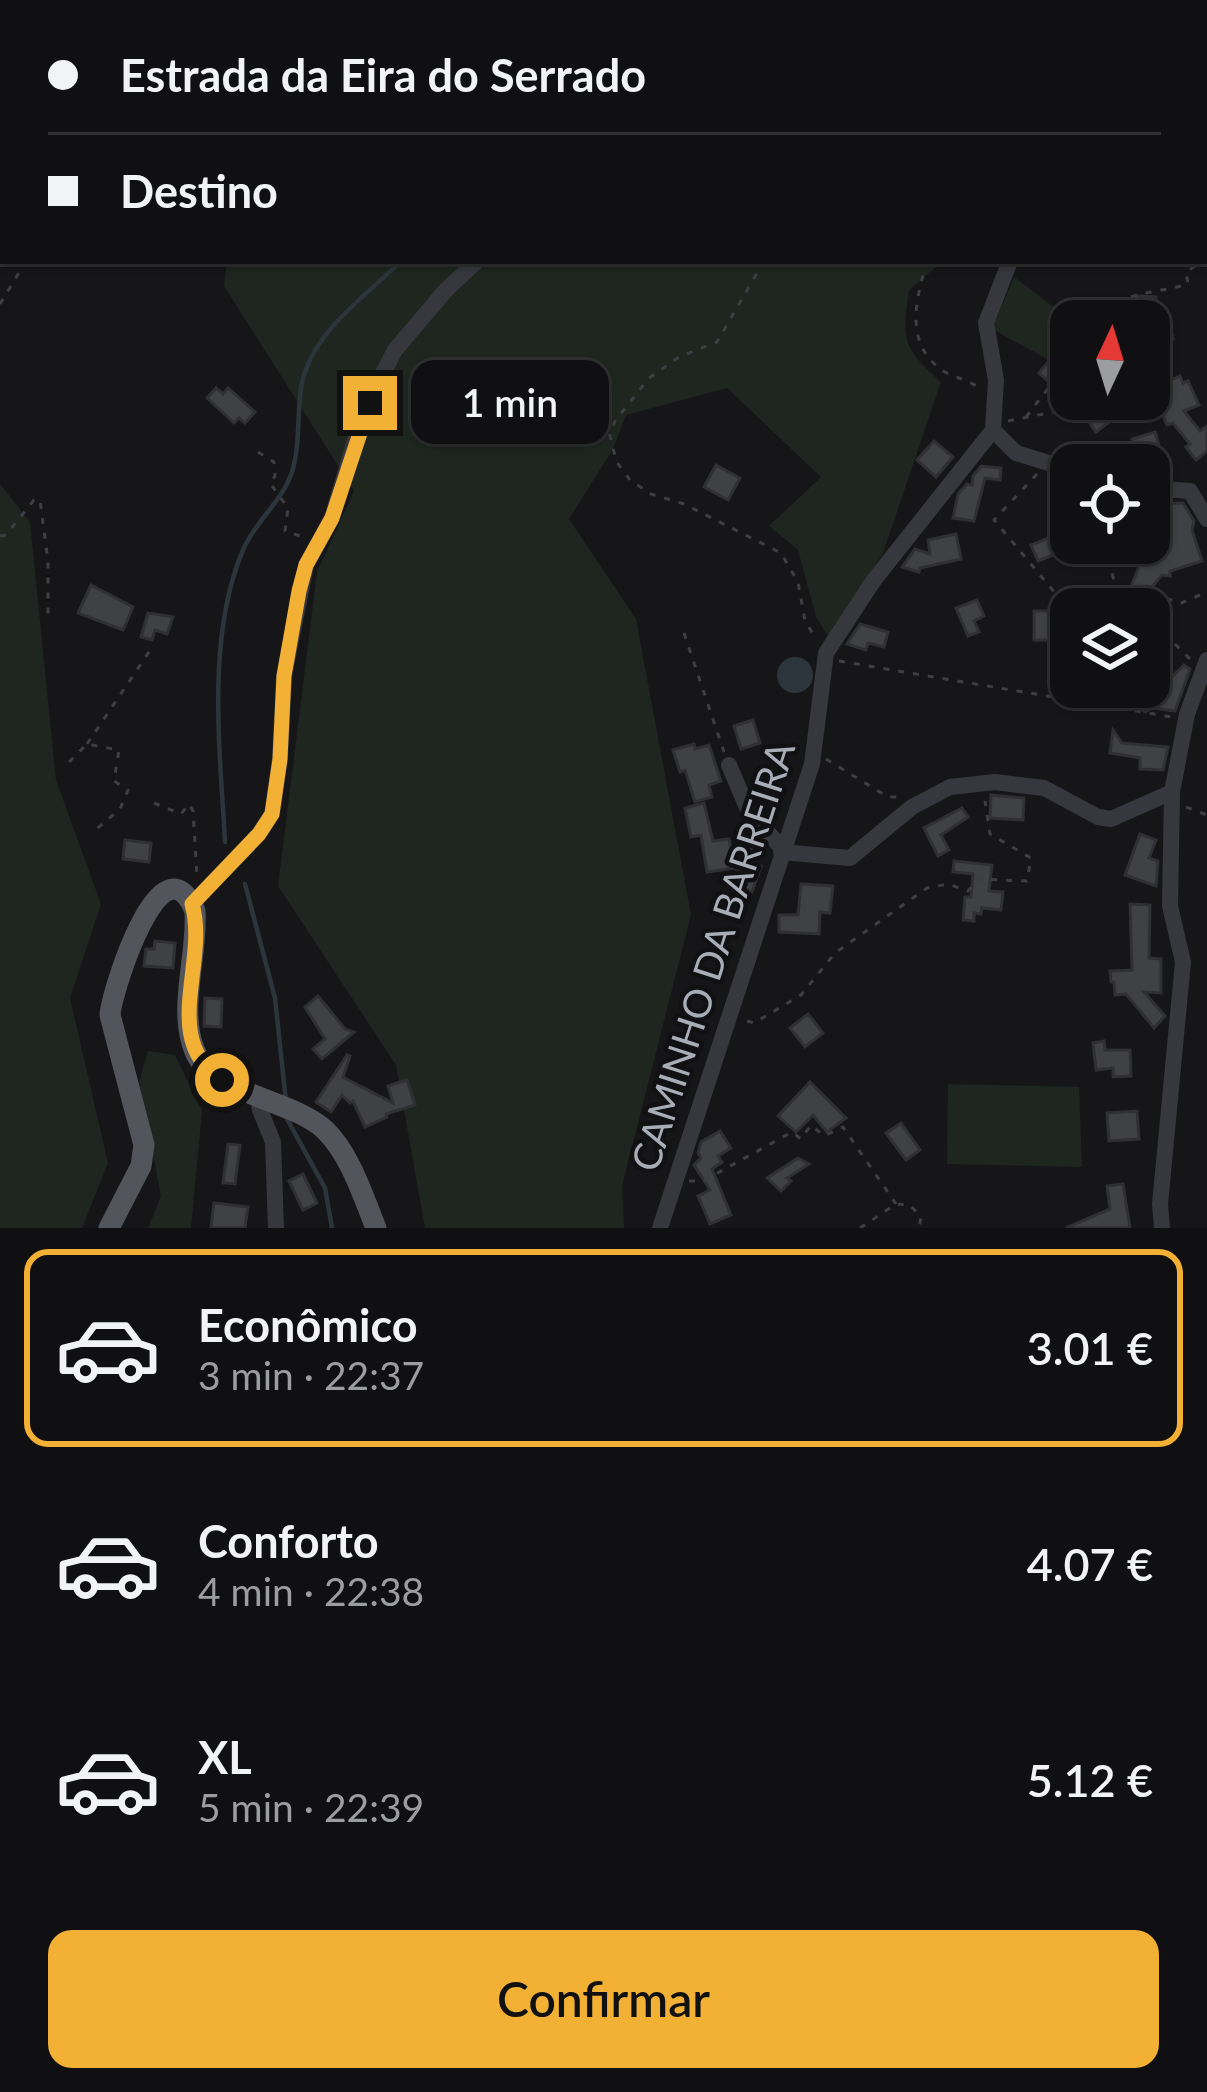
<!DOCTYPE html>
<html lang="pt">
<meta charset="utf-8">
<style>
:root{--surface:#101012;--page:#1e1e20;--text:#f1f3f6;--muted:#9c9d9f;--line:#303032;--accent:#f2b134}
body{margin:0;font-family:Lato,sans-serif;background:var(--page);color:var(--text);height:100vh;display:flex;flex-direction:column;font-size:45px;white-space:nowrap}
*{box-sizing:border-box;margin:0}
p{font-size:39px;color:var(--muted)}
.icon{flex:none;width:66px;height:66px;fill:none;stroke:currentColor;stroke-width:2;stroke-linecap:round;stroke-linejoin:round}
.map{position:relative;height:1228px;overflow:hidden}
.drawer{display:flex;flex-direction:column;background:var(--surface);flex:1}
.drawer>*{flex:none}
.top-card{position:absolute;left:0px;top:0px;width:1209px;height:264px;box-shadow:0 3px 9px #0004,0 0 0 3px var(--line);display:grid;align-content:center;height:264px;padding:0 48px;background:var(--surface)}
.needle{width:78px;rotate:4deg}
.controls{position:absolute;left:1050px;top:300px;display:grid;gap:24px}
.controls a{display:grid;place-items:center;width:120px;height:120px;border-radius:24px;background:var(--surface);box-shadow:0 3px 9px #0004,0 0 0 3px var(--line);font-size:60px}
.end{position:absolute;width:54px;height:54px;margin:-27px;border:15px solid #f2b134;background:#111;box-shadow:0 0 0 6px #111}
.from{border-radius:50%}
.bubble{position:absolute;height:84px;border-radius:24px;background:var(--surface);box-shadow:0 3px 9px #0004,0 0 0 3px var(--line);font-size:39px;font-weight:600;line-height:84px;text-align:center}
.top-card b{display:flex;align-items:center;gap:42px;height:114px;font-size:45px}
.top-card b+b{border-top:3px solid var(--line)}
.top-card i{width:30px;height:30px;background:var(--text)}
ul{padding:21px 0 0;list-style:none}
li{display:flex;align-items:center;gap:36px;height:198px;margin:0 24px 18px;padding:0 24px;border:6px solid transparent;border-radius:24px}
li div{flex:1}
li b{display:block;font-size:45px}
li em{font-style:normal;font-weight:600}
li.on{border-color:var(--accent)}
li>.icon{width:108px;height:108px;stroke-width:1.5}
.action{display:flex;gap:24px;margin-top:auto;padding:24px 48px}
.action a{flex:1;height:138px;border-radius:24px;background:var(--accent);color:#111;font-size:48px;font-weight:600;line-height:138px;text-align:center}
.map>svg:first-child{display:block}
</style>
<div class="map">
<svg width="1207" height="1228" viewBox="0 0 1207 1228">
<rect width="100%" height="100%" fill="#161618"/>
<g fill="#1e261f">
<path d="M257,0H1056L257,3Z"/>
<path d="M227,261H943L909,290C902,341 902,347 941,382L883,553L830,639L816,617L798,550L769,526L821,477L727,388L626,415L613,449L569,519L636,619L691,915L622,1186L624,1228H425L396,1065L278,886L317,572L354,491L224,286Z"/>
<path d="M1014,277L1072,321L1071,372L992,329Z"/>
<path d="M0,484L30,522L56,780L101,904L70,998L108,1163L82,1228H0Z"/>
<path d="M148,1051L175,1055L202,1111L191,1228H148L161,1196L139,1082Z"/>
<path d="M948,1084L1079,1087L1082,1167L947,1164Z"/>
</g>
<circle fill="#2c353c" cx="795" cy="675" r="18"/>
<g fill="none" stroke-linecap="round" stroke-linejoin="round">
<g stroke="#2c353c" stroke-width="4.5">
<path d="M650,3L651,0"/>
<path d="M225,842C220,749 206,637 243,550C256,520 282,502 292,472C302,440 295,401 305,372C319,328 369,293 401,261"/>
<path d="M245,884L275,998L286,1102"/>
<path d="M287,1119L325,1188L332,1228"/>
</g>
</g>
<g fill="#404145" stroke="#303034" stroke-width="3">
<path d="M1136,296L1156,297V312L1166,309L1173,339L1152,347L1149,321L1142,318L1132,321L1130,316L1113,321L1109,312Z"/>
<path d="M1048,362L1063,375L1071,368V399H1090L1072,414L1059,399H1068L1039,373Z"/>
<path d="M1180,376L1183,383L1188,381L1199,405L1184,411L1200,431L1207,426V451L1196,460L1186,447L1190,444L1173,423L1167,425L1151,389Z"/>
<path d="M216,388L223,394L228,388L255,412L245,423L239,418L234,423L207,398Z"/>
<path d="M1099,399H1140L1096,432L1082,412Z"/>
<path d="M1155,432L1163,459L1139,465L1132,439Z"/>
<path d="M934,441L953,457L936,477L917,460Z"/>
<path d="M716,465L740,478L728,500L704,487Z"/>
<path d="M981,466L1001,468L1000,480L985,478L974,521L953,518L958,494L967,484L972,485L973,476Z"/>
<path d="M1183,503L1194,521L1192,530L1202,561L1170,571V576L1162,575L1150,589L1147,586L1127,597L1138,569L1140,543H1149V520L1155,518L1151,504Z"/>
<path d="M1071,529V548L1038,561L1031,545Z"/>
<path d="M956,534L961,559L920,568L919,572L902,567L915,549L930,554L928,540Z"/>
<path d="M91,585L133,607L123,630L78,613Z"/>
<path d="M977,600L984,616L974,621L979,632L968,636L956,608Z"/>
<path d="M1034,611H1062V639L1071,640V666H1053L1055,640H1034Z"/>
<path d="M148,613L173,617L167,634L155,630L152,640L141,637Z"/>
<path d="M860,624L888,632L884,647L868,643L866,650L847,644Z"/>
<path d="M1184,665L1190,669L1175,711L1153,708L1145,712L1134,704L1119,702L1120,687H1140L1139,692L1164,698L1165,684Z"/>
<path d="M753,720L760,743L741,749L734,726Z"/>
<path d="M1113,730L1122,743L1168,747L1163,770L1140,769V758L1110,753Z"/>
<path d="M694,744L695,749L709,745L721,781L709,785L712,797L695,802L685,770L680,772L673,750Z"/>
<path d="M991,795L1024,798L1023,820L990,818Z"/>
<path d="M704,803L713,841L729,839L734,868L707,872L701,835L691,837L685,808Z"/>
<path d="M962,808L968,817L941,835L949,850L938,856L924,828Z"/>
<path d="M1140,834L1156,840L1149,858L1158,861L1156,886L1125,875Z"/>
<path d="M125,840L151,843L149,862L123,859Z"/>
<path d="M747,841L760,846L754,863L761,866L752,892L739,887L742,880L734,877Z"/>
<path d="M954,861L992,865L989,891L1003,892L1001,910L982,908L981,914L974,913V921L963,920L965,897H971L973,874L953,872Z"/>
<path d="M801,884L833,886L830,913L820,912L819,934L779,932V915H798Z"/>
<path d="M1130,904L1150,905L1149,958L1161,959V993L1144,992L1165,1016L1154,1028L1126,994L1115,995L1114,982H1111L1110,971L1132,970Z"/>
<path d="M155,941L175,943L173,968L144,966L146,949H154Z"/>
<path d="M318,996L345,1029L354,1032L322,1059L313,1049L325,1039L305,1007Z"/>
<path d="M205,998L222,999L221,1027L204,1026Z"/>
<path d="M808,1014L823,1033L805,1047L790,1028Z"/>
<path d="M1104,1041L1105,1050H1130L1131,1076L1113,1077V1068L1096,1070L1093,1043Z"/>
<path d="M347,1055L350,1056L343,1077L393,1103L388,1086L407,1080L415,1105L386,1114L387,1117L365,1127L353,1101L350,1103L342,1095L331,1112L316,1102Z"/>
<path d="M810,1082L846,1118L827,1132L813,1115L796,1132L778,1116Z"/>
<path d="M1137,1111L1139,1139L1109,1141L1107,1113Z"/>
<path d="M901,1123L920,1150L906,1160L886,1133Z"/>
<path d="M720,1131L731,1148L718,1156L722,1162L712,1169L731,1215L710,1224L698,1196L710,1190L694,1165L701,1158L698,1153L701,1142Z"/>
<path d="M228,1144L240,1145L235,1184L223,1183Z"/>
<path d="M798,1158L809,1164L787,1178L791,1181L781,1191L767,1178Z"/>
<path d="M303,1174L317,1203L303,1210L289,1181Z"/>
<path d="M1123,1184L1130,1228H1066L1110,1209L1107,1186Z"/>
<path d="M214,1203L248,1207L245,1228H211Z"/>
</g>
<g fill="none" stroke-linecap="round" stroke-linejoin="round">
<g stroke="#3d3f44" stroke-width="3" stroke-dasharray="6 9" stroke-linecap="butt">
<path d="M862,0V3"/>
<path d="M66,3L67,0"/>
<path d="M178,3L179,0"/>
<path d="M972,3V0"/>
<path d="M0,80L3,81"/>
<path d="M0,230H3"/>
<path d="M764,261L717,342L679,357L649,378L615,421L610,435L616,461L630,480L651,494L684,504L781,553L798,582L805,621L815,637"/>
<path d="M927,261C917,297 904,339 938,367C950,378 968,378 980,389"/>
<path d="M1028,261L1035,266L1048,261"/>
<path d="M0,304L26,261"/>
<path d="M1094,321C1117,291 1156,294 1188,284L1186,272L1200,263"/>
<path d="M1026,417L1071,359"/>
<path d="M1008,421L1063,410L1072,417L1092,399"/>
<path d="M258,452L274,462L275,476L270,483L288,508L285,531L306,538"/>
<path d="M1037,474L994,520L1071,612"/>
<path d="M0,536L6,535L34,500H40L48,561V616"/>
<path d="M1094,543L1108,558L1136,556L1137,543"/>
<path d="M1108,559L1118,595"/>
<path d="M1152,594L1181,603L1207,592"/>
<path d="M1093,609L1119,597L1125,609"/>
<path d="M1149,629L1176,645L1191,660"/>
<path d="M684,633L724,752"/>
<path d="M839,661L1172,717"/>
<path d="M87,744L151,649"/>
<path d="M826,759L888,797H902"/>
<path d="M69,762L87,744L119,750L114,781L128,790L120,809L92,833"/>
<path d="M154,803L181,814L189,804L193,811L197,876"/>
<path d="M1186,807L1207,815"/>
<path d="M747,1021L754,1023L801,995L835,953L927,888L948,884L968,891L978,879L1027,881L1031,858L990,834L985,801"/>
<path d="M689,1181H703L792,1132L801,1139L811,1125L824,1136L843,1127L896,1204"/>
<path d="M860,1228L896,1204L910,1205L921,1217L919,1228"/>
</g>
<g stroke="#37383d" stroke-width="16">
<path d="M709,3L710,0"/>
<path d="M1097,3L1098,0"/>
<path d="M993,430L1016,453L1071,470"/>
<path d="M1149,488L1190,491L1207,519"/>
<path d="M729,765L749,812L782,848"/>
<path d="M781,852L850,858L912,807L950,787L995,782L1044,788L1098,817L1111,819L1172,792"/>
<path d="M192,904L259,834L272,814L280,759L284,676L306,565L332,518L358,430L381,377L395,350L446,290L477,261"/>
<path d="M258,1096L260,1110L273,1142L276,1228"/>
<path d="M660,1228L812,764L826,653L874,580L993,430L996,380L986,323L1010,261"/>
<path d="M1162,1228L1160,1204L1183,962L1170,906L1172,792L1187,714L1207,660"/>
</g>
<g stroke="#53555c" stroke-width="21">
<path d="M46,3L47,0"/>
<path d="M0,149L3,143"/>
<path d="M109,1228L141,1166L144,1145L110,1015C112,990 162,832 195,911C198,955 178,1007 194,1049C210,1095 291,1098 325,1130C350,1154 363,1196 376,1228"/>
</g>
</g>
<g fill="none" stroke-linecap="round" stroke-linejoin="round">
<path stroke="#f2b134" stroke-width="15" d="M222,1080C159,1040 209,962 192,904L259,834L272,814L280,759L284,676L299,591L306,565L332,518L370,403"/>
</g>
<g text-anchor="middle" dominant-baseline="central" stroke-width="9" stroke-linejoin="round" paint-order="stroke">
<g font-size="39" fill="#a8adb8" stroke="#111113">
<text transform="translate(712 956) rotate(-72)">CAMINHO DA BARREIRA</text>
</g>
</g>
</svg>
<div class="controls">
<a><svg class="needle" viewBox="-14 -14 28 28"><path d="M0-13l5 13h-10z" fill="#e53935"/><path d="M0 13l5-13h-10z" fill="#9c9d9f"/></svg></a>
<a><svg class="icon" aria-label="locate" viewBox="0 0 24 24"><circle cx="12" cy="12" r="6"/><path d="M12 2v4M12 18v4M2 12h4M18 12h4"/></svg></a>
<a><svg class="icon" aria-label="layers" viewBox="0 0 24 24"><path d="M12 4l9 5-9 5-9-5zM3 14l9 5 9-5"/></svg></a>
</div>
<i class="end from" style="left:222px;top:1080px"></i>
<i class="end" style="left:370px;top:403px"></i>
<div class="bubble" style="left:411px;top:360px;width:198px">1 min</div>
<div class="top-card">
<b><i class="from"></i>Estrada da Eira do Serrado</b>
<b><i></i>Destino</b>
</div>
</div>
<section class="drawer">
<ul>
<li class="on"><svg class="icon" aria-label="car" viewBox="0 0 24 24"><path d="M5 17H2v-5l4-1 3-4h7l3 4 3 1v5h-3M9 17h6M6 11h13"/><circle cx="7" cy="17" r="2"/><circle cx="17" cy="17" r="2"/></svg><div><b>Econômico</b><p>3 min · 22:37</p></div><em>3.01 €</em></li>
<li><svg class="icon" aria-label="car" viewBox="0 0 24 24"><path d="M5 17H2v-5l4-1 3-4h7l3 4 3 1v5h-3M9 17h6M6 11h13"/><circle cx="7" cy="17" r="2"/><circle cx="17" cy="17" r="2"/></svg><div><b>Conforto</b><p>4 min · 22:38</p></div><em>4.07 €</em></li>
<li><svg class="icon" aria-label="car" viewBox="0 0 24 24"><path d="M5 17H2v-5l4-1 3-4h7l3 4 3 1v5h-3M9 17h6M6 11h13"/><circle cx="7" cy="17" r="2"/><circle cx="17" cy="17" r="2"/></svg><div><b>XL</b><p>5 min · 22:39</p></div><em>5.12 €</em></li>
</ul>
<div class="action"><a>Confirmar</a></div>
</section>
